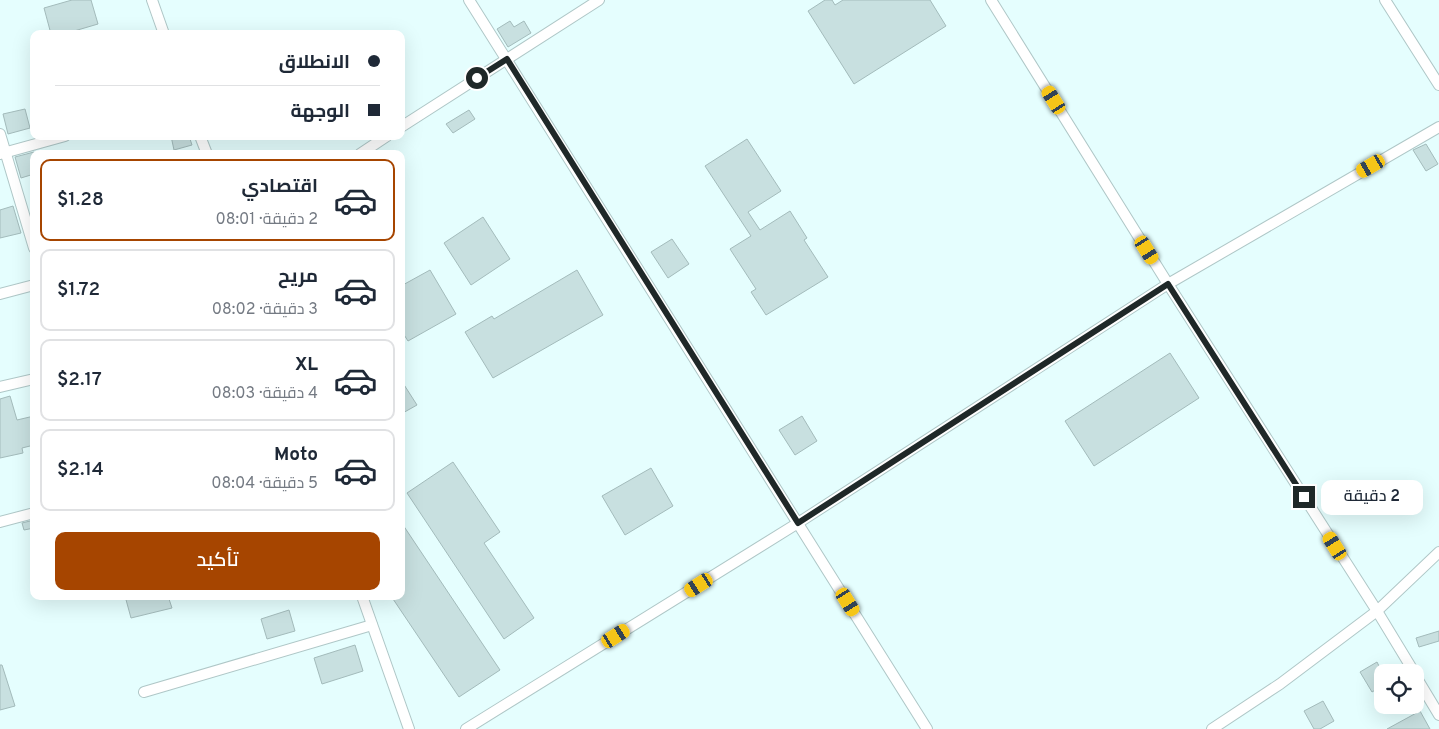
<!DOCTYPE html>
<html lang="ar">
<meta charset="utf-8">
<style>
:root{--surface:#fff;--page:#f6f6f7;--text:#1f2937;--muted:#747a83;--line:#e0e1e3;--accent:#a64500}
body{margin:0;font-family:Overpass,Cairo,sans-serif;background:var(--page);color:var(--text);direction:rtl;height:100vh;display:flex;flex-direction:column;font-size:19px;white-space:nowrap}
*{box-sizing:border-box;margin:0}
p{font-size:16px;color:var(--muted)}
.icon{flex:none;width:28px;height:28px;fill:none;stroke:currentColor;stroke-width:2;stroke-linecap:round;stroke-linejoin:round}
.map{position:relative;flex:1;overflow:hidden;direction:ltr}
.details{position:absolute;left:30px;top:150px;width:375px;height:450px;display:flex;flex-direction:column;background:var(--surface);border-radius:10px;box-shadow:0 5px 20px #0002;direction:rtl}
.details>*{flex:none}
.banner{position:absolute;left:30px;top:30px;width:375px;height:110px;border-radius:10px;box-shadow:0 5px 20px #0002;direction:rtl;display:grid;align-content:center;height:110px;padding:0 25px;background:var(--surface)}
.buttons{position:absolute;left:1374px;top:664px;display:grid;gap:10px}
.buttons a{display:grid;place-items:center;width:50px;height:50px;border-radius:10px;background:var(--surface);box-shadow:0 5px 20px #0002;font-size:25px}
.end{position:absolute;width:22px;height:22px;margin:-11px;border:6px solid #1f2828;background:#fff;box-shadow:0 0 0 2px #fff}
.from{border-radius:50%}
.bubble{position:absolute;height:35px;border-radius:10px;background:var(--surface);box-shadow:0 5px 20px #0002;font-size:16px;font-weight:600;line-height:35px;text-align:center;direction:rtl}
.car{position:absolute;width:15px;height:30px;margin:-15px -8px;border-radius:6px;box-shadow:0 0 4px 1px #0007;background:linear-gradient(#f5c518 24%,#345 0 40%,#f5c518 0 76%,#345 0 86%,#f5c518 0)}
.banner b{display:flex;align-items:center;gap:18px;height:48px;font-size:19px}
.banner b+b{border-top:1px solid var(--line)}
.banner i{width:12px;height:12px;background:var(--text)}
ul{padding:9px 0 0;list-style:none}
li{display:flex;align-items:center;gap:15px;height:82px;margin:0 10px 8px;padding:0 15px;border:2px solid var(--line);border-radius:10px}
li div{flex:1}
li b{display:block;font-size:19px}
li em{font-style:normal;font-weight:600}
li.selected{border-color:var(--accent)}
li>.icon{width:45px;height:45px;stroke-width:1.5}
.button{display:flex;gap:10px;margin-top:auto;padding:10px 25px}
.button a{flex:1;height:58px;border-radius:10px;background:var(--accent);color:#fff;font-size:20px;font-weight:600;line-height:58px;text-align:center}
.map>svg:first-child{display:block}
</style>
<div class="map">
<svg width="1439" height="729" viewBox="0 0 1439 729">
<rect width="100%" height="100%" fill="#e5fefe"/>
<g fill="#c8e0e0" stroke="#a3bbbb">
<path d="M72,0H91L98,24L64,34H51L44,8Z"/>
<path d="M825,0H832L835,5L843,0H930L946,26L854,84L808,11Z"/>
<path d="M510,21L514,27L524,21L531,33L508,47L497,29Z"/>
<path d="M25,109L30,128L8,134L3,114Z"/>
<path d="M469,110L475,119L453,133L446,124Z"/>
<path d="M171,136H189L192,145L174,150Z"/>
<path d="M747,139L781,191L748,212L760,230L790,211L807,238L804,240L828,277L766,315L751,292L756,289L730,249L751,236L705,166Z"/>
<path d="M1426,144L1438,164L1426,171L1413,150Z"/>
<path d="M34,152V174L21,178L15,157Z"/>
<path d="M13,206L21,233L0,238V210Z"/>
<path d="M483,217L510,259L471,285L444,243Z"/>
<path d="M672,239L689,264L668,278L651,252Z"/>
<path d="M430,270L456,314L408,341L401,330V286Z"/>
<path d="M577,270L603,315L493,378L465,332L492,316L494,319Z"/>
<path d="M1170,353L1199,398L1094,466L1065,421Z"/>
<path d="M401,380L417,405L401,414Z"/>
<path d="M10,396L17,420L34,416V445L22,448L23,453L0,458V399Z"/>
<path d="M802,416L817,441L795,455L779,430Z"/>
<path d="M453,462L500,532L484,543L534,618L504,639L407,493Z"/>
<path d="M651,468L673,506L625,535L602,496Z"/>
<path d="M34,520V528L24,530L22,523Z"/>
<path d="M401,522L500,670L459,697L391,596H401Z"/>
<path d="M125,596H168L172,608L131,618Z"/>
<path d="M289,610L295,631L267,639L261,619Z"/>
<path d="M1439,631V641L1419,647L1416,638Z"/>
<path d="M355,645L363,671L322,684L314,658Z"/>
<path d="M1377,662L1382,672V686L1372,692L1360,672Z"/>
<path d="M0,665H2L15,706L0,710Z"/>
<path d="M1323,701L1334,721L1320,729H1314L1304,711Z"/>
<path d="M1420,711L1430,729H1387Z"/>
</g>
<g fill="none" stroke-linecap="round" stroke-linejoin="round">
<g stroke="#afc7c7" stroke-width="12">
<g id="minor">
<path d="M152,0L164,34"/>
<path d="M469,0L927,729"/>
<path d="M991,0L1168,284L1377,611L1414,672"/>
<path d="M1385,0L1439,85"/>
<path d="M401,127L599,0"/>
<path d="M0,134L34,248"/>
<path d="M200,136L207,154"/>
<path d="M0,154L65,136"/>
<path d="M360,154L387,136"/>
<path d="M0,294L34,285"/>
<path d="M0,387L34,379"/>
<path d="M0,522L34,513"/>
<path d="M362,596L409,729"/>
<path d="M1415,675L1439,715"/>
<path d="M144,692L372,625"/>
<path d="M466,729L798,523L1168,284L1439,127"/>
<path d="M1212,729L1280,684L1377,611L1439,552"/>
</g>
</g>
<use href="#minor" stroke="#fff" stroke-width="10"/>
</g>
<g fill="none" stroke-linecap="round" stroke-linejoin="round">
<path stroke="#1f2828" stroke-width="6" d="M477,78L507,59L798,523L1168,284L1304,497"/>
</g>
</svg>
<div class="buttons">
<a><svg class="icon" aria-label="locate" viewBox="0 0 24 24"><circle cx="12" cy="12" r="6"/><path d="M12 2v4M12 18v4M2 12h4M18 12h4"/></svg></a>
</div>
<i class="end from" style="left:477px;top:78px"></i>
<i class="end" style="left:1304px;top:497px"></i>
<div class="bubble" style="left:1321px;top:480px;width:102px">2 دقيقة</div>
<i class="car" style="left:1054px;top:100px;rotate:328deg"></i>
<i class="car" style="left:1371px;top:166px;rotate:240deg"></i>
<i class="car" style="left:1147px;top:250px;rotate:148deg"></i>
<i class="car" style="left:1335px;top:546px;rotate:328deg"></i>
<i class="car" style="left:699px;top:585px;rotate:238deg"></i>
<i class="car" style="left:848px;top:602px;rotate:148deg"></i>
<i class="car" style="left:616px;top:636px;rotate:58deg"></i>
<div class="banner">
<b><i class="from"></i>الانطلاق</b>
<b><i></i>الوجهة</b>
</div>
<section class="details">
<ul>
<li class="selected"><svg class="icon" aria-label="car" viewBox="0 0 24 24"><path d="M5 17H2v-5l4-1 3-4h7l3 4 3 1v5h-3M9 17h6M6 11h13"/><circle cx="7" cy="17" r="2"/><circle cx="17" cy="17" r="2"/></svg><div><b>اقتصادي</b><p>2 دقيقة · 08:01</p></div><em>$1.28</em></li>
<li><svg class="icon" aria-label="car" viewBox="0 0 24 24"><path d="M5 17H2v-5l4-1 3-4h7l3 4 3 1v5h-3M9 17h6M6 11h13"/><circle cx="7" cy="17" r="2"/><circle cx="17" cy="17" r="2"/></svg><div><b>مريح</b><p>3 دقيقة · 08:02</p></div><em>$1.72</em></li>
<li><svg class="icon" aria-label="car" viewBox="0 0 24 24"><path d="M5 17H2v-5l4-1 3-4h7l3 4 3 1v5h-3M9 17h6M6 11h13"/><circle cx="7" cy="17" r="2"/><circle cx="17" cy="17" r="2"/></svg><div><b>XL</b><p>4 دقيقة · 08:03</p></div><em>$2.17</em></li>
<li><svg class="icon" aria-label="car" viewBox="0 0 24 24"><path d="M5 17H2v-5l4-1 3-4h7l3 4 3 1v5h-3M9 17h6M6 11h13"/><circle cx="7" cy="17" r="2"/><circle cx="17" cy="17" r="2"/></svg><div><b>Moto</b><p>5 دقيقة · 08:04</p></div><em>$2.14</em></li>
</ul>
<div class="button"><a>تأكيد</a></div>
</section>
</div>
